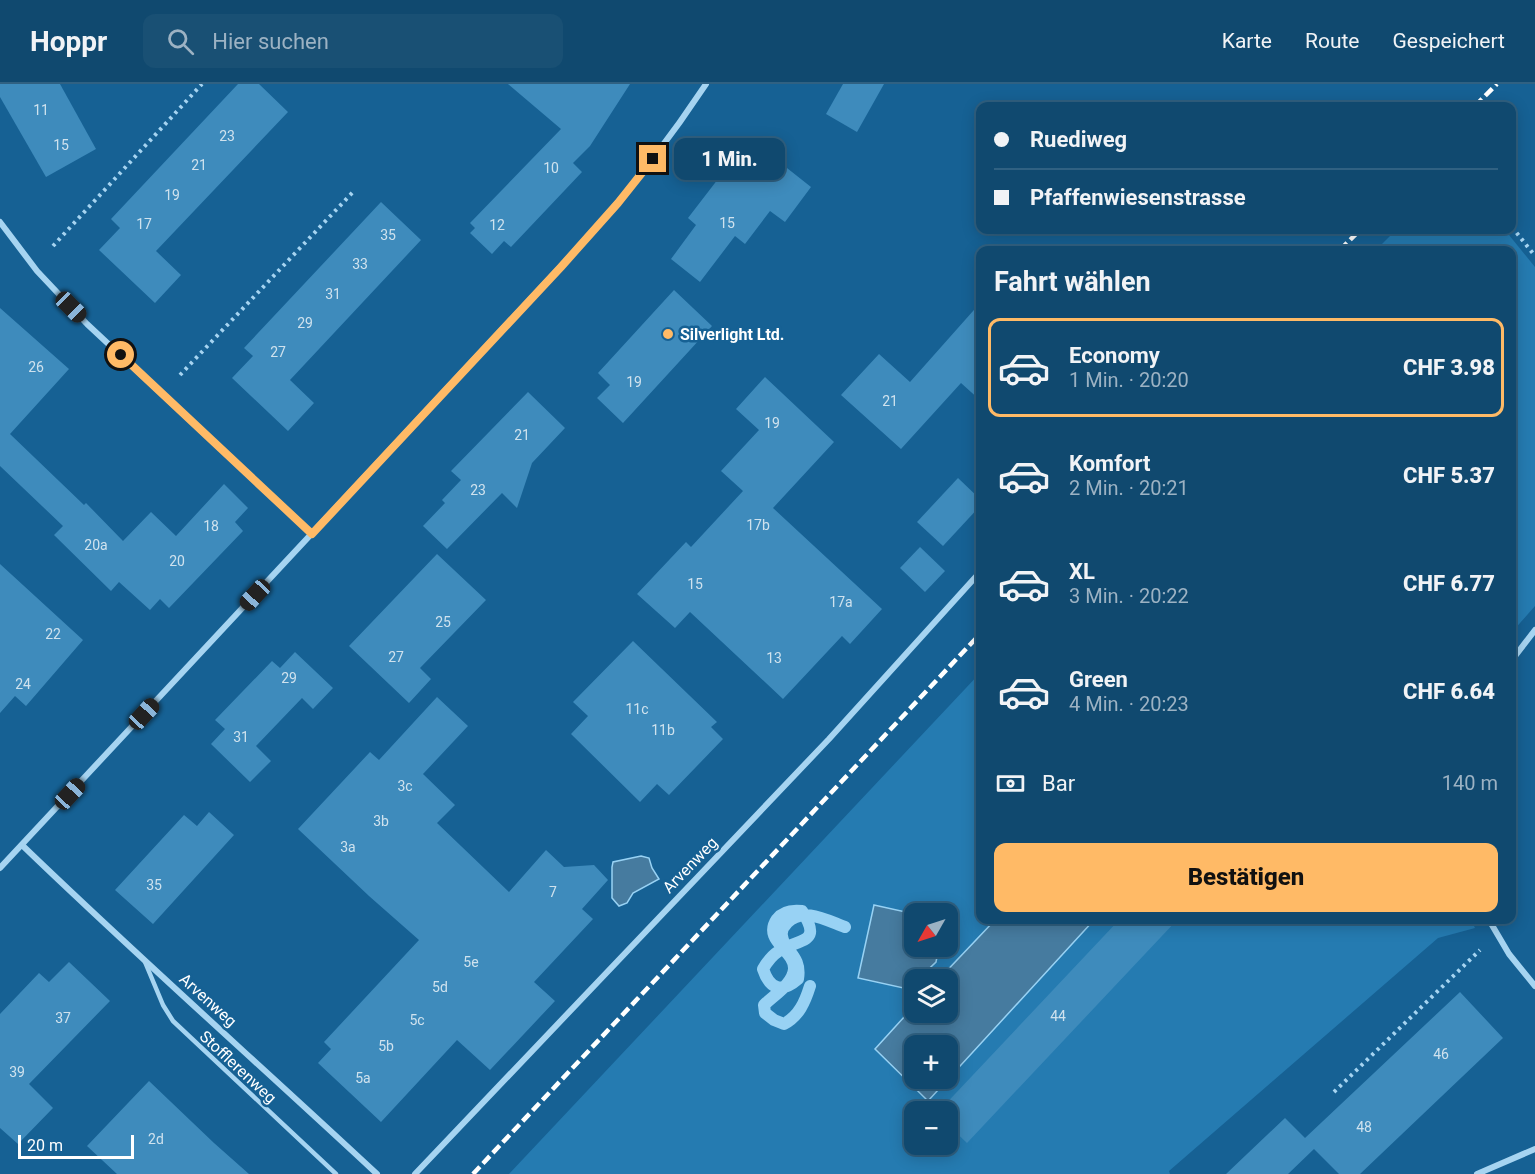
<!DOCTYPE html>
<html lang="de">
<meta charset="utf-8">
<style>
:root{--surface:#10496f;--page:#195074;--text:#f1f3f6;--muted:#9cb2c3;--line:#306182;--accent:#ffba66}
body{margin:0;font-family:Roboto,sans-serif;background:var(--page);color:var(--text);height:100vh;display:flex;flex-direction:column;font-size:22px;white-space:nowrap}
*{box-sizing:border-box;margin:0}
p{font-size:20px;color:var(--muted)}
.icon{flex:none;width:33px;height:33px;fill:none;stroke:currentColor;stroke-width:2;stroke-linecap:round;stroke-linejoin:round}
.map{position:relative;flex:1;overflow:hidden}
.details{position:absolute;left:976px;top:162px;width:540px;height:678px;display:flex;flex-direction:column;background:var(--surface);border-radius:12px;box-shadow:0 3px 15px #0003,0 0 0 2px var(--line)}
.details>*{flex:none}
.guide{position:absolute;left:976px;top:18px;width:540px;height:132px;border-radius:12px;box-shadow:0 3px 15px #0003,0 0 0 2px var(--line);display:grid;align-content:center;height:132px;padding:0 18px;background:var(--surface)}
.needle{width:39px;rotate:231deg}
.buttons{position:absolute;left:904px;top:819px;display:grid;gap:12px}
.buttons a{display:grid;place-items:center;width:54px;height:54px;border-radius:12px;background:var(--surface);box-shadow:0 3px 15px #0003,0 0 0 2px var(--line);font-size:30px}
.scale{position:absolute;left:18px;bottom:15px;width:116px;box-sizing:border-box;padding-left:6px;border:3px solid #fff;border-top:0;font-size:16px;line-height:21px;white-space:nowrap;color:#fff;-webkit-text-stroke:4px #166194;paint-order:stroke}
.end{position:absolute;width:27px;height:27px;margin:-14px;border:8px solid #ffba66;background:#111;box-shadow:0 0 0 3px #111}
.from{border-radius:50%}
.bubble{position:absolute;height:42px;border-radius:12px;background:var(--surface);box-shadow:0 3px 15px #0003,0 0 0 2px var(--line);font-size:20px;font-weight:800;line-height:42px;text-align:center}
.car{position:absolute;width:18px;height:36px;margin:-18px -9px;border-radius:8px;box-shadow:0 0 4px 2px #0007;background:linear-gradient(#222 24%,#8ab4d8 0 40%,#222 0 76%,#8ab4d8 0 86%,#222 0)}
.guide b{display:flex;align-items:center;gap:21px;height:57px;font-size:22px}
.guide b+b{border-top:2px solid var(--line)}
.guide i{width:15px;height:15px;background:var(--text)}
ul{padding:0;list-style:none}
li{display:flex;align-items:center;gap:18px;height:99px;margin:0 12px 9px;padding:0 6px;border:3px solid transparent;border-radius:12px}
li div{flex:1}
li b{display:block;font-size:22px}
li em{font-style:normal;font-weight:800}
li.current{border-color:var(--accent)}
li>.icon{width:54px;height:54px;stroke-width:1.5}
h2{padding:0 18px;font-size:27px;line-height:72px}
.pay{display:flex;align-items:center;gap:15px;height:66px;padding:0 18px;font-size:22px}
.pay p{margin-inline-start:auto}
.primary-button{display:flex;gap:12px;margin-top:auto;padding:12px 18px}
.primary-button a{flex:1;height:69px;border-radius:12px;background:var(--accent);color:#111;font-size:24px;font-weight:800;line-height:69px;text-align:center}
header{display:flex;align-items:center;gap:36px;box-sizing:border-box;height:84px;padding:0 30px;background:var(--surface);border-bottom:2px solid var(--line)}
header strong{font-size:28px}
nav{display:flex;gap:33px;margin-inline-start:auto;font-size:21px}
.search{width:420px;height:54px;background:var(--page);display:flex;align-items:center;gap:15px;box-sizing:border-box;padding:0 21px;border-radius:12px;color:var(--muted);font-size:22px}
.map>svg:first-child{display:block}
</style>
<header>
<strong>Hoppr</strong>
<div class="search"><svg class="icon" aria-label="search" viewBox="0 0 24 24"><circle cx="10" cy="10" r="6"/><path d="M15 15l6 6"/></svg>Hier suchen</div>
<nav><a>Karte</a><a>Route</a><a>Gespeichert</a></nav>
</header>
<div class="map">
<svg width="1535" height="1090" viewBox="0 0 1535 1090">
<rect width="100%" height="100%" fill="#166194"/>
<g fill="#257bb1" fill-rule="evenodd">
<path d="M1396,146H1505L1535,183V522L1512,548V166H1376Z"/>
<path d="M981,588V836H1471L1475,844L1438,854L1169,1087L1170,1090H509ZM915,830H948V862H915ZM915,896H948V928H915ZM915,962H948V994H915ZM915,1028H948V1060H915Z"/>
</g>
<g fill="#467b9f" stroke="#98d2f4" stroke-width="1.5" fill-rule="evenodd">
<path d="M641,772L649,774L652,784L659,795L633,809L627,819L619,822L612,814V783L613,778Z"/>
<path d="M874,821L915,830V862L939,863L936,878L918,895L915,896V898L908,905L858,894Z"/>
<path d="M995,836H1094L928,1017L875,965L915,921V928H948V896L939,895ZM915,962H948V994H915Z"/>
</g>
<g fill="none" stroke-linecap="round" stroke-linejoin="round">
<path stroke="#98d2f4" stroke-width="12" d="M810,902C805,918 799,932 784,940L774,936L765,929L764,921C774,911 793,900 794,885C795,866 762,857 777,835C783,827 793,826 802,827C823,860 800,854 779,867C771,872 767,878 763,885C770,906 782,909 798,895C802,871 784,868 782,852C781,847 784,842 787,839C803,822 828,837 845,843"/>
</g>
<g fill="#3e8bbc">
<path d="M0,0H60L96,65L46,93L0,13Z"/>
<path d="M238,0H259L288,28L156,167L181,191L155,219L99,166L120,144L111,135Z"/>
<path d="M508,0H630L590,62L573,79L582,88L511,163L504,157L492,170L470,149L475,144L470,139L561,45Z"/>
<path d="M843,0H884L857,48L826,30Z"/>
<path d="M759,62L811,103L785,138L770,127L745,160L735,152L700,198L671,175L696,141L688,134L738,69L748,76Z"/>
<path d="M381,118L421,156L290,296L314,319L288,347L232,294L253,272L244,264Z"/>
<path d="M674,206L712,242L623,339L597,314L610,301L598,289Z"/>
<path d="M981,218V317L961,299L901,365L841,311L879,270L910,298Z"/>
<path d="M0,224L69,285L10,350L84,421L86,419L123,457L151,428L176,452L224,400L248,424L235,438L243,447L169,524L160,515L150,526L119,498L111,507L54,451L63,442L0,382Z"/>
<path d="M765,293L834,358L773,424L882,525L850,560L842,552L783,615L690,528L675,544L637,510L686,458L691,463L743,407L721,387L759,346L736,325Z"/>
<path d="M528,308L565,344L532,379L517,424L502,409L447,465L423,442L445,419L442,416L461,396L451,387Z"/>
<path d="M958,394L981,416V421L943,462L917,438Z"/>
<path d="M920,463L945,487L925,508L900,484Z"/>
<path d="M437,470L486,516L420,584L431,595L409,619L349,562Z"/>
<path d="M0,480L83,556L26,622L15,612L0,629Z"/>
<path d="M633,557L717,638L711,643L723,655L669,711L657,700L640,718L571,650L588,632L573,618Z"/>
<path d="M295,568L333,604L313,625L302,614L256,662L271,677L250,698L211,660L225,645L215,636L272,577L280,584Z"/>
<path d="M437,613L468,642L423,690L455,721L437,739L509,808L546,766L564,783L594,781L608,796L582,825L593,835L534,898L555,917L490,986L457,956L381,1038L318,979L331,965L324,958L419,856L369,812L298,745L370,668L379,676Z"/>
<path d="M209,728L234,751L153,840L115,806L184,731L197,742Z"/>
<path d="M1119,836H1177L967,1059L948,1041V1028H938Z"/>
<path d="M69,878L110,917L29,1000L53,1024L18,1060L0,1044V930L39,889L49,898Z"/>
<path d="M1460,908L1503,954L1360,1090H1339L1314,1065L1288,1090H1226L1285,1034L1305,1054Z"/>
<path d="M149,997L214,1059L249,1090H117L87,1062Z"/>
</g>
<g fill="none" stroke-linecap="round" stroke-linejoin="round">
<g stroke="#a6d4f1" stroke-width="4" stroke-dasharray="3 4.5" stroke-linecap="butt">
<path d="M1512,143L1535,172"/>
<path d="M53,162L202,0"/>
<path d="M180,291L353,108"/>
<path d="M1334,1008L1480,866"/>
</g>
<path stroke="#a6d4f1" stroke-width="4.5" d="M145,878L163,921L173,937L336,1090"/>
<g stroke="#a6d4f1" stroke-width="6">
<path d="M0,138L37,187L87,240L312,450"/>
<path d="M1512,576L1535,546"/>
<path d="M22,761C138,873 259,980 377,1090"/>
<path d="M0,784L591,150C633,102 671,53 706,0"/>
<path d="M1489,836L1509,870L1535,902"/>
<path d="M415,1090L829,655L981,487"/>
<path d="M1477,1090L1535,1065"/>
</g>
<g stroke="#fff" stroke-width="4.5" stroke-dasharray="10 4.5" stroke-linecap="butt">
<path d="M1475,22L1497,0"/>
<path d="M1340,166L1360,146"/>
<path d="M473,1090L981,549"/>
</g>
</g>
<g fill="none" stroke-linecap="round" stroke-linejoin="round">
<path stroke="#ffba66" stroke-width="8" d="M121,271L312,450L561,183L618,119L653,75"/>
</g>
<circle fill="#ffba66" stroke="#166194" stroke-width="2" cx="668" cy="250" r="6"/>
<g text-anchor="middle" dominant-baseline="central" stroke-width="5" stroke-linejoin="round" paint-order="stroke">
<g font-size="14" fill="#cfe2ee">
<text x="41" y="26">11</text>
<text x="227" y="52">23</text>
<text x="61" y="61">15</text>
<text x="199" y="81">21</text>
<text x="551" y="84">10</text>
<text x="172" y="111">19</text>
<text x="727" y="139">15</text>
<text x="144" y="140">17</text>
<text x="497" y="141">12</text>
<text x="388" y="151">35</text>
<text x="360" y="180">33</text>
<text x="333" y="210">31</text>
<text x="305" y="239">29</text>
<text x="278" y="268">27</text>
<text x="36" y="283">26</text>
<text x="634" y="298">19</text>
<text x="890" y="317">21</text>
<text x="772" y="339">19</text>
<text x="522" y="351">21</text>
<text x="478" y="406">23</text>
<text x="758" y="441">17b</text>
<text x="211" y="442">18</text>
<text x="96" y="461">20a</text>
<text x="177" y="477">20</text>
<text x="695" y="500">15</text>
<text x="841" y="518">17a</text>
<text x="443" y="538">25</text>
<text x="53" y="550">22</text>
<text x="396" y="573">27</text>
<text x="774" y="574">13</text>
<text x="289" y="594">29</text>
<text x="23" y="600">24</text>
<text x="637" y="625">11c</text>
<text x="663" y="646">11b</text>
<text x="241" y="653">31</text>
<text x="405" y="702">3c</text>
<text x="381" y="737">3b</text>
<text x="348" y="763">3a</text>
<text x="154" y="801">35</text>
<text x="553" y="808">7</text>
<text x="471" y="878">5e</text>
<text x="440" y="903">5d</text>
<text x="1058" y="932">44</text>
<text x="63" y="934">37</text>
<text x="417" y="936">5c</text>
<text x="386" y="962">5b</text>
<text x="1441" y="970">46</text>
<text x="17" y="988">39</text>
<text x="363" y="994">5a</text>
<text x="1364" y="1043">48</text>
<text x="156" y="1055">2d</text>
</g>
<g font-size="16" font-weight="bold" fill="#fff" stroke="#166194" text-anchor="start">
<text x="680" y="250">Silverlight Ltd.</text>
</g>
<g font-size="16" fill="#fff" stroke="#166194">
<text transform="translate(690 781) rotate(-46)">Arvenweg</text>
<text transform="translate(208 916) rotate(42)">Arvenweg</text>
<text transform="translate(238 983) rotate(43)">Stofflerenweg</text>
</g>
</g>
</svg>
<div class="buttons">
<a><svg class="needle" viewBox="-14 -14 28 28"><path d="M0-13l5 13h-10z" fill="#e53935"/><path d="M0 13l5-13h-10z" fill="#9cb2c3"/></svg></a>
<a><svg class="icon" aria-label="layers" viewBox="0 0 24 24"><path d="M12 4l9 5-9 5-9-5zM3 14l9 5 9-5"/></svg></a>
<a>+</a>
<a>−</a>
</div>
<div class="scale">20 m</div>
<i class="end from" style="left:121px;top:271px"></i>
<i class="end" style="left:653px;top:75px"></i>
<div class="bubble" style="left:674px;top:54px;width:111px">1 Min.</div>
<i class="car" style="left:71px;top:223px;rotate:135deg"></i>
<i class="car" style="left:255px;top:511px;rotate:223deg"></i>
<i class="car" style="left:144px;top:630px;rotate:43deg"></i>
<i class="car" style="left:70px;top:710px;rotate:43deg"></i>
<div class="guide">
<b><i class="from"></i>Ruediweg</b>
<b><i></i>Pfaffenwiesenstrasse</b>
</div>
<section class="details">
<h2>Fahrt wählen</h2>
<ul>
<li class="current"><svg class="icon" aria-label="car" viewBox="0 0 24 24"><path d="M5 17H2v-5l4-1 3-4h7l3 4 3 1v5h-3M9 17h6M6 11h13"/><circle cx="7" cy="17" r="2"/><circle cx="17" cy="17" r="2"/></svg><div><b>Economy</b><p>1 Min. · 20:20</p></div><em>CHF 3.98</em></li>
<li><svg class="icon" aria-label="car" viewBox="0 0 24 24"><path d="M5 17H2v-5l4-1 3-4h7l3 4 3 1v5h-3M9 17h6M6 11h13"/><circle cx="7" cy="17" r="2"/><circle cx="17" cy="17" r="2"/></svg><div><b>Komfort</b><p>2 Min. · 20:21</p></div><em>CHF 5.37</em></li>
<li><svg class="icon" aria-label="car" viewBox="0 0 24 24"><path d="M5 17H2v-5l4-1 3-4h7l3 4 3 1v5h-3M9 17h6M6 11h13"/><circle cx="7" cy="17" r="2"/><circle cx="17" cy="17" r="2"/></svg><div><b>XL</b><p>3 Min. · 20:22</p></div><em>CHF 6.77</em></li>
<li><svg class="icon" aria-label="car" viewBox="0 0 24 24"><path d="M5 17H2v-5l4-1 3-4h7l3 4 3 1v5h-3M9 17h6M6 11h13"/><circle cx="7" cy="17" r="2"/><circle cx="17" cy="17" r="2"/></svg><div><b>Green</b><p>4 Min. · 20:23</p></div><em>CHF 6.64</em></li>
</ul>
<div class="pay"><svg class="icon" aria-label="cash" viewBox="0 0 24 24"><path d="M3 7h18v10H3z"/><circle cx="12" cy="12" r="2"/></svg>Bar<p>140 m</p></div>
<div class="primary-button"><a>Bestätigen</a></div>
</section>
</div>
